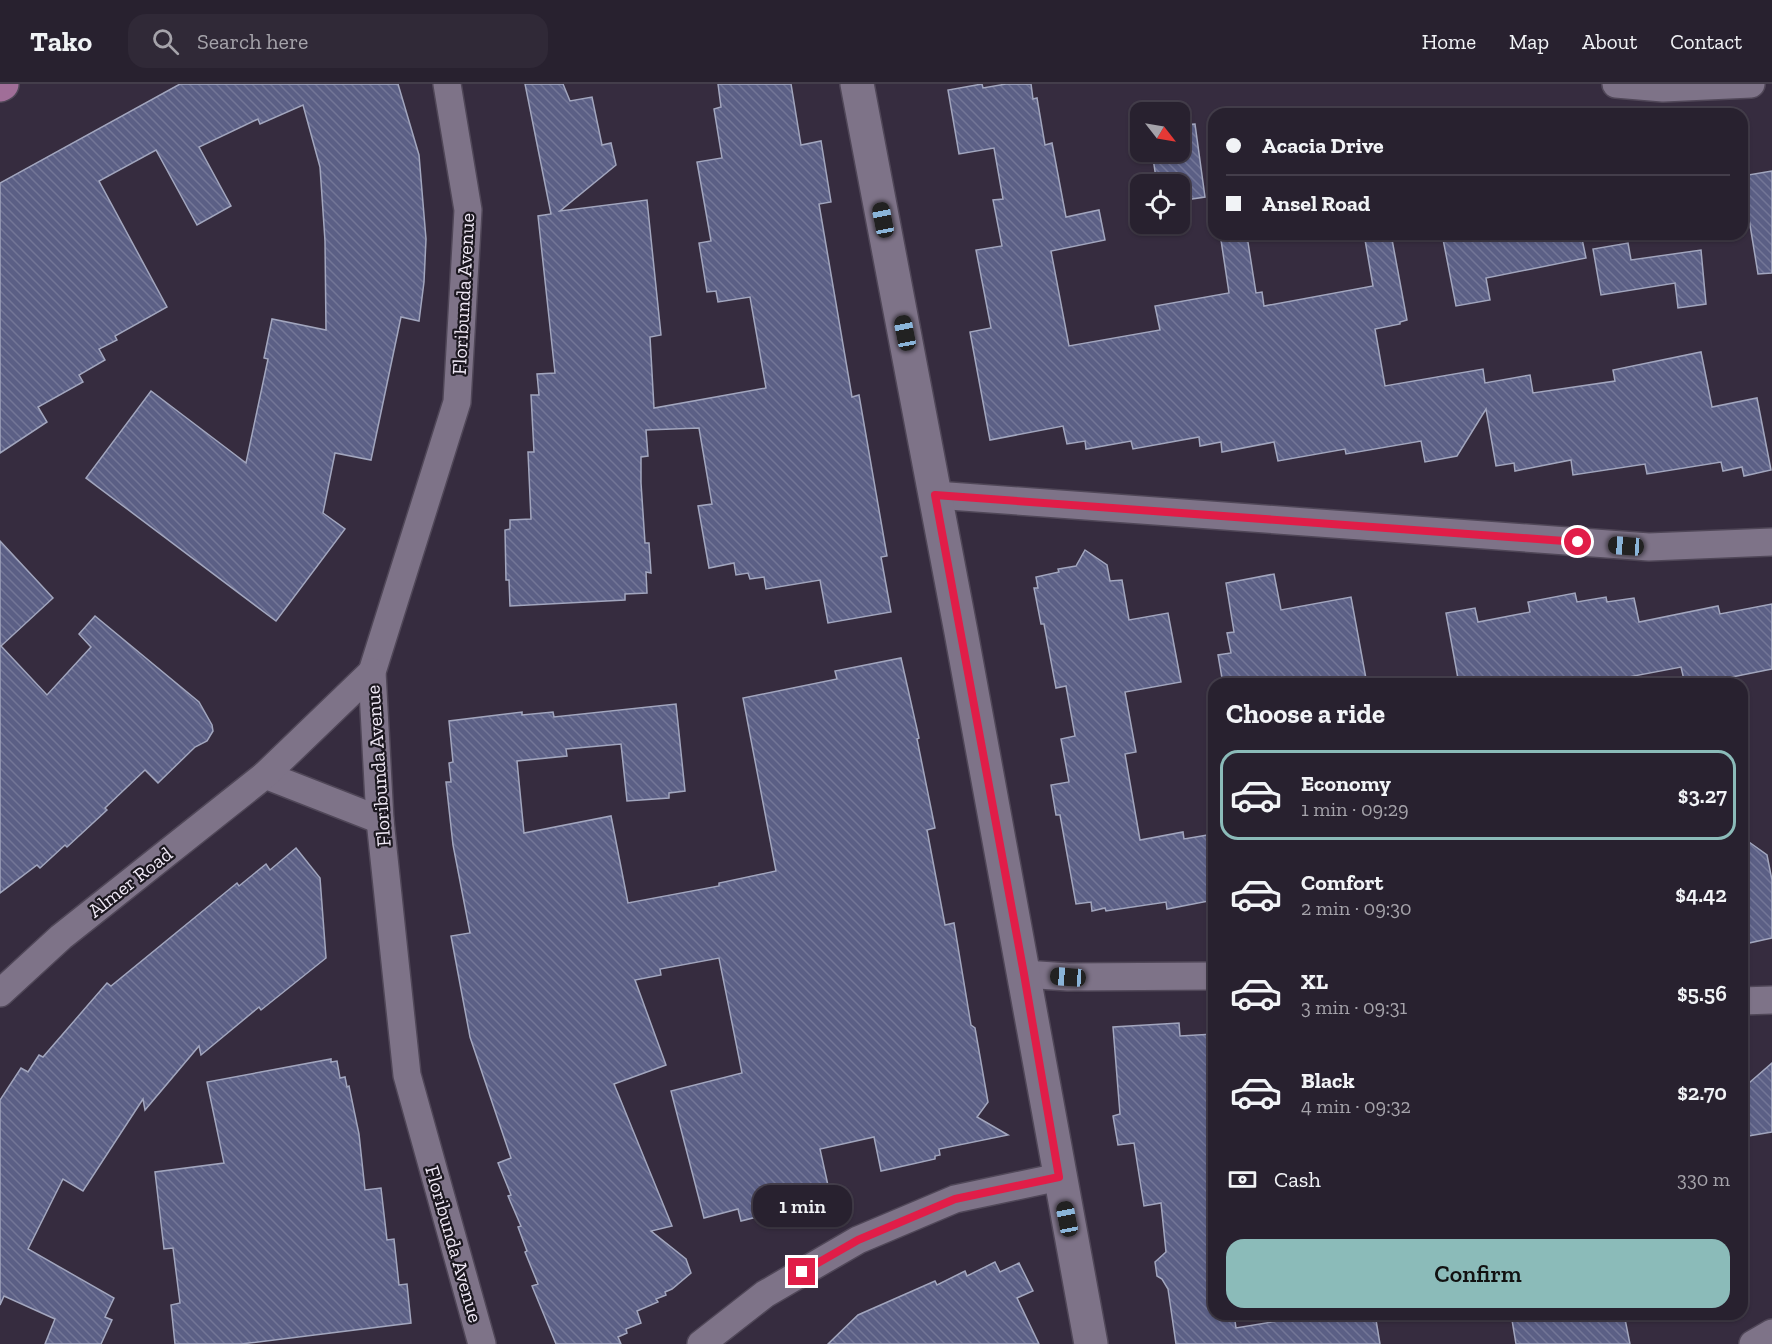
<!DOCTYPE html>
<meta charset="utf-8">
<style>
:root{--surface:#28212f;--page:#302937;--text:#f1f3f6;--muted:#a5a3aa;--line:#443e4b;--accent:#8bbbb9}
body{margin:0;font-family:"Zilla Slab",serif;background:var(--page);color:var(--text);height:100vh;display:flex;flex-direction:column;font-size:22px;white-space:nowrap}
*{box-sizing:border-box;margin:0}
p{font-size:20px;color:var(--muted)}
.icon{flex:none;width:33px;height:33px;fill:none;stroke:currentColor;stroke-width:2;stroke-linecap:round;stroke-linejoin:round}
.map{position:relative;flex:1;overflow:hidden}
.drawer{position:absolute;left:1208px;top:594px;width:540px;height:642px;display:flex;flex-direction:column;background:var(--surface);border-radius:18px;box-shadow:0 2px 4px #0004,0 0 0 2px var(--line)}
.drawer>*{flex:none}
.hud{position:absolute;left:1208px;top:24px;width:540px;height:132px;border-radius:18px;box-shadow:0 2px 4px #0004,0 0 0 2px var(--line);display:grid;align-content:center;height:132px;padding:0 18px;background:var(--surface)}
.needle{width:39px;rotate:121deg}
.tools{position:absolute;left:1130px;top:18px;display:grid;gap:12px}
.tools a{display:grid;place-items:center;width:60px;height:60px;border-radius:12px;background:var(--surface);box-shadow:0 2px 4px #0004,0 0 0 2px var(--line);font-size:30px}
.end{position:absolute;width:27px;height:27px;margin:-14px;border:8px solid #e11d48;background:#fff;box-shadow:0 0 0 3px #fff}
.from{border-radius:50%}
.bubble{position:absolute;height:42px;border-radius:18px;background:var(--surface);box-shadow:0 2px 4px #0004,0 0 0 2px var(--line);font-size:20px;font-weight:600;line-height:42px;text-align:center}
.car{position:absolute;width:18px;height:36px;margin:-18px -9px;border-radius:8px;box-shadow:0 0 4px 2px #0007;background:linear-gradient(#222 24%,#8ab4d8 0 40%,#222 0 76%,#8ab4d8 0 86%,#222 0)}
.hud b{display:flex;align-items:center;gap:21px;height:57px;font-size:22px}
.hud b+b{border-top:2px solid var(--line)}
.hud i{width:15px;height:15px;background:var(--text)}
ul{padding:0;list-style:none}
li{display:flex;align-items:center;gap:18px;height:90px;margin:0 12px 9px;padding:0 6px;border:3px solid transparent;border-radius:18px}
li div{flex:1}
li b{display:block;font-size:22px}
li em{font-style:normal;font-weight:600}
li.active{border-color:var(--accent)}
li>.icon{width:54px;height:54px;stroke-width:1.5}
h2{padding:0 18px;font-size:27px;line-height:72px}
.pay{display:flex;align-items:center;gap:15px;height:66px;padding:0 18px;font-size:22px}
.pay p{margin-inline-start:auto}
.action{display:flex;gap:12px;margin-top:auto;padding:12px 18px}
.action a{flex:1;height:69px;border-radius:18px;background:var(--accent);color:#111;font-size:24px;font-weight:600;line-height:69px;text-align:center}
header{display:flex;align-items:center;gap:36px;box-sizing:border-box;height:84px;padding:0 30px;background:var(--surface);border-bottom:2px solid var(--line)}
header strong{font-size:28px}
nav{display:flex;gap:33px;margin-inline-start:auto;font-size:21px}
.search{width:420px;height:54px;background:var(--page);display:flex;align-items:center;gap:15px;box-sizing:border-box;padding:0 21px;border-radius:18px;color:var(--muted);font-size:22px}
.map>svg:first-child{display:block}
</style>
<header>
<strong>Tako</strong>
<div class="search"><svg class="icon" aria-label="search" viewBox="0 0 24 24"><circle cx="10" cy="10" r="6"/><path d="M15 15l6 6"/></svg>Search here</div>
<nav><a>Home</a><a>Map</a><a>About</a><a>Contact</a></nav>
</header>
<div class="map">
<svg width="1772" height="1260" viewBox="0 0 1772 1260">
<defs>
<pattern id="building-back-hatch" width="6" height="6" patternUnits="userSpaceOnUse" patternTransform="scale(1.5)"><rect width="6" height="6" fill="#5b5f85"/><path d="M-1 5l2 2M0 0l6 6M5-1l2 2" fill="none" stroke="#737697"/></pattern>
</defs>
<rect width="100%" height="100%" fill="#362c3f"/>
<g fill="url(#building-back-hatch)" stroke="#a2a6be" stroke-width="1.5">
<path d="M180,0H398L419,71L426,155L424,198L419,237L401,233L371,376L335,369L323,429L345,445L276,537L86,394L151,307L246,379L268,275L264,274L272,235L326,246L325,157L320,83L303,21L260,40L258,35L199,63L231,122L197,141L156,66L99,97L167,223L115,252L117,256L99,265L105,276L79,291L83,298L38,323L47,338L0,369V99Z"/>
<path d="M525,0H563L570,17L592,13L602,61L611,59L616,81L560,127L647,116L661,251L650,253L654,324L766,304L750,213L718,218L716,207L707,208L699,159L711,157L697,78L722,74L714,25L721,23L718,0H791L801,61L821,57L831,118L819,120L852,313L859,311L887,472L881,473L891,528L828,539L820,496L766,505L764,493L750,495L748,489L736,491L734,479L709,484L698,422L712,420L699,344L646,346L648,372L641,373V399L645,459H649L651,489L646,488L647,509L625,510V516L510,522L509,496H506L505,446L510,445V436L531,435L528,368H534L531,311H539L537,290L555,289L538,132L551,130Z"/>
<path d="M982,0L983,4L1006,0H1031L1033,15L1037,14L1045,61L1052,59L1066,133L1099,126L1105,156L1051,167L1069,262L1160,246L1155,222L1229,209L1221,156L1247,152L1256,209L1262,208L1264,222L1373,202L1364,150H1391L1407,236L1400,238V240L1375,245L1385,302L1483,285L1485,299L1530,291L1533,309L1615,297L1613,286L1701,268L1712,323L1757,314L1771,386L1744,392L1742,383L1723,387L1721,378L1647,390L1645,380L1573,391L1571,376L1515,387L1514,379L1496,382L1486,325L1457,372L1425,378L1421,357L1346,370L1345,365L1278,377L1274,358L1222,368L1221,358L1200,362L1199,353L1133,365L1131,357L1086,365L1085,357L1067,360L1063,342L990,356L970,248L991,244L976,166L1002,162L993,116L1003,115L994,64L959,70L948,6Z"/>
<path d="M1195,40L1205,113L1179,117V100H1157L1152,68H1179V41Z"/>
<path d="M1772,87V189L1758,190L1742,92Z"/>
<path d="M1442,150H1495L1496,156L1529,150H1581L1586,174L1486,194L1490,216L1456,222Z"/>
<path d="M1628,159L1631,176L1701,166L1706,220L1678,224L1675,199L1601,211L1593,165Z"/>
<path d="M0,457L53,514L1,562L47,611L91,563L79,550L95,532L199,618L212,641L213,647L207,657L195,663L158,699L145,686L105,724L107,726L67,763L65,761L40,784L37,781L0,809Z"/>
<path d="M1085,466L1107,481L1110,497L1122,496L1129,536L1168,529L1181,598L1125,608L1136,668L1125,670L1140,756L1183,748L1184,755L1214,750V816L1167,825L1166,818L1106,827L1105,824L1092,827L1091,818L1076,820L1060,731H1056L1051,701L1069,698L1061,655L1075,652L1066,602L1056,604L1044,540H1041L1034,504H1038L1036,493L1059,488L1058,485L1076,482Z"/>
<path d="M1274,490L1281,526L1351,513L1367,600H1223L1218,571L1231,569L1227,549L1234,548L1226,499Z"/>
<path d="M1575,509L1577,518L1606,513L1607,518L1634,514L1639,538L1718,522L1720,530L1772,520V585L1697,600H1685L1681,583L1623,594L1624,600H1597L1596,595L1566,600H1459L1446,529L1475,524L1478,538L1530,528L1528,518Z"/>
<path d="M901,574L919,654L917,655L935,744L927,746L945,841L954,839L971,941L975,944L988,1018L977,1033L1008,1051L939,1065L940,1071L935,1072V1075L881,1087L874,1053L820,1065L829,1106L799,1113L801,1120L795,1121L796,1123L741,1137L738,1125L704,1134L671,1007L742,989L719,874L660,885L661,891L635,896L666,981L614,1000L672,1142L651,1147L686,1175L691,1189L672,1205L665,1208L666,1211L656,1215L658,1218L637,1227L641,1239L626,1245L627,1249L618,1253L621,1260H556L532,1202L538,1200L525,1168L527,1167L518,1143L521,1142L508,1112L511,1111L498,1079L511,1074L470,953L451,852L470,849L453,761L446,698H451L449,679L453,678L449,637L522,628V631L553,628L554,633L676,620L685,707L669,709V714L627,717L621,660L566,665L567,672L517,677L524,749L611,732L628,819L719,802V799L776,787L743,614L837,595L835,587Z"/>
<path d="M1742,753L1767,771L1772,796V854L1749,859L1747,848L1742,849Z"/>
<path d="M296,764L320,794L326,874L261,926L259,923L201,971L199,962L145,1026L143,1015L83,1107L63,1095L28,1165L114,1214L105,1233L112,1236L101,1260H45L55,1235L4,1212L0,1221V1016L21,984L28,988L39,971L43,973L107,899L111,902L237,799L239,802L266,780L270,786Z"/>
<path d="M1179,939L1180,952L1214,950V1230H1234L1236,1244L1301,1233L1300,1230H1375L1380,1260H1176L1168,1205L1162,1195L1157,1192L1155,1178L1166,1168L1161,1119L1144,1122L1134,1059L1118,1061L1113,1032L1120,1030L1113,943Z"/>
<path d="M331,975V978L337,977L340,994L345,993L347,1003L349,1002L359,1050L365,1106L381,1104L387,1156L394,1155L399,1201L407,1200L411,1239L241,1260H175L171,1221L180,1219L173,1164L164,1165L155,1088L224,1079L207,998Z"/>
<path d="M1772,979V1048L1742,1053V1005Z"/>
<path d="M995,1178L1000,1188L1019,1179L1033,1207L1017,1214L1039,1260H828L858,1231L935,1197L937,1201L965,1187L967,1192Z"/>
<path d="M1511,1230H1624L1630,1260H1516Z"/>
</g>
<g fill="none" stroke-linecap="round" stroke-linejoin="round">
<g stroke="#504758" stroke-width="30">
<g id="minor">
<path d="M447,0L468,126L457,318L372,588L380,736L407,991L482,1260"/>
<path d="M1616,0L1663,4L1751,0"/>
<path d="M935,411L1649,463L1772,458"/>
<path d="M265,691L380,736"/>
<path d="M1024,890L1068,893L1214,892"/>
<path d="M0,909L61,853L265,691L372,588"/>
<path d="M1742,917L1772,916"/>
<path d="M701,1260L765,1210L858,1156L955,1115L1059,1093"/>
<path d="M1753,1260L1772,1249"/>
</g>
</g>
<g stroke="#504758" stroke-width="36">
<path id="tertiary" d="M857,0L961,548L1091,1260"/>
</g>
<g stroke="#504758" stroke-width="36">
<path id="primary" d="M0,1L2,0"/>
</g>
<use href="#minor" stroke="#7e7388" stroke-width="27"/>
<use href="#tertiary" stroke="#7e7388" stroke-width="33"/>
<use href="#primary" stroke="#a06e98" stroke-width="33"/>
</g>
<g fill="none" stroke-linecap="round" stroke-linejoin="round">
<path stroke="#e11d48" stroke-width="8" d="M802,1188L858,1156L955,1115L1059,1093L1024,890L935,411L1578,458"/>
</g>
<g text-anchor="middle" dominant-baseline="central" stroke-width="4.5" stroke-linejoin="round" paint-order="stroke">
<g font-size="20" fill="#f0e9f6" stroke="#1b171f">
<text transform="translate(463 210) rotate(-87)">Floribunda Avenue</text>
<text transform="translate(378 682) rotate(-94)">Floribunda Avenue</text>
<text transform="translate(130 798) rotate(-38)">Almer Road</text>
<text transform="translate(454 1160) rotate(74)">Floribunda Avenue</text>
</g>
</g>
</svg>
<div class="tools">
<a><svg class="needle" viewBox="-14 -14 28 28"><path d="M0-13l5 13h-10z" fill="#e53935"/><path d="M0 13l5-13h-10z" fill="#a5a3aa"/></svg></a>
<a><svg class="icon" aria-label="locate" viewBox="0 0 24 24"><circle cx="12" cy="12" r="6"/><path d="M12 2v4M12 18v4M2 12h4M18 12h4"/></svg></a>
</div>
<i class="end from" style="left:1578px;top:458px"></i>
<i class="end" style="left:802px;top:1188px"></i>
<div class="bubble" style="left:753px;top:1101px;width:99px">1 min</div>
<i class="car" style="left:883px;top:136px;rotate:349deg"></i>
<i class="car" style="left:905px;top:249px;rotate:349deg"></i>
<i class="car" style="left:1626px;top:462px;rotate:274deg"></i>
<i class="car" style="left:1068px;top:893px;rotate:274deg"></i>
<i class="car" style="left:1067px;top:1135px;rotate:349deg"></i>
<div class="hud">
<b><i class="from"></i>Acacia Drive</b>
<b><i></i>Ansel Road</b>
</div>
<section class="drawer">
<h2>Choose a ride</h2>
<ul>
<li class="active"><svg class="icon" aria-label="car" viewBox="0 0 24 24"><path d="M5 17H2v-5l4-1 3-4h7l3 4 3 1v5h-3M9 17h6M6 11h13"/><circle cx="7" cy="17" r="2"/><circle cx="17" cy="17" r="2"/></svg><div><b>Economy</b><p>1 min · 09:29</p></div><em>$3.27</em></li>
<li><svg class="icon" aria-label="car" viewBox="0 0 24 24"><path d="M5 17H2v-5l4-1 3-4h7l3 4 3 1v5h-3M9 17h6M6 11h13"/><circle cx="7" cy="17" r="2"/><circle cx="17" cy="17" r="2"/></svg><div><b>Comfort</b><p>2 min · 09:30</p></div><em>$4.42</em></li>
<li><svg class="icon" aria-label="car" viewBox="0 0 24 24"><path d="M5 17H2v-5l4-1 3-4h7l3 4 3 1v5h-3M9 17h6M6 11h13"/><circle cx="7" cy="17" r="2"/><circle cx="17" cy="17" r="2"/></svg><div><b>XL</b><p>3 min · 09:31</p></div><em>$5.56</em></li>
<li><svg class="icon" aria-label="car" viewBox="0 0 24 24"><path d="M5 17H2v-5l4-1 3-4h7l3 4 3 1v5h-3M9 17h6M6 11h13"/><circle cx="7" cy="17" r="2"/><circle cx="17" cy="17" r="2"/></svg><div><b>Black</b><p>4 min · 09:32</p></div><em>$2.70</em></li>
</ul>
<div class="pay"><svg class="icon" aria-label="cash" viewBox="0 0 24 24"><path d="M3 7h18v10H3z"/><circle cx="12" cy="12" r="2"/></svg>Cash<p>330 m</p></div>
<div class="action"><a>Confirm</a></div>
</section>
</div>
